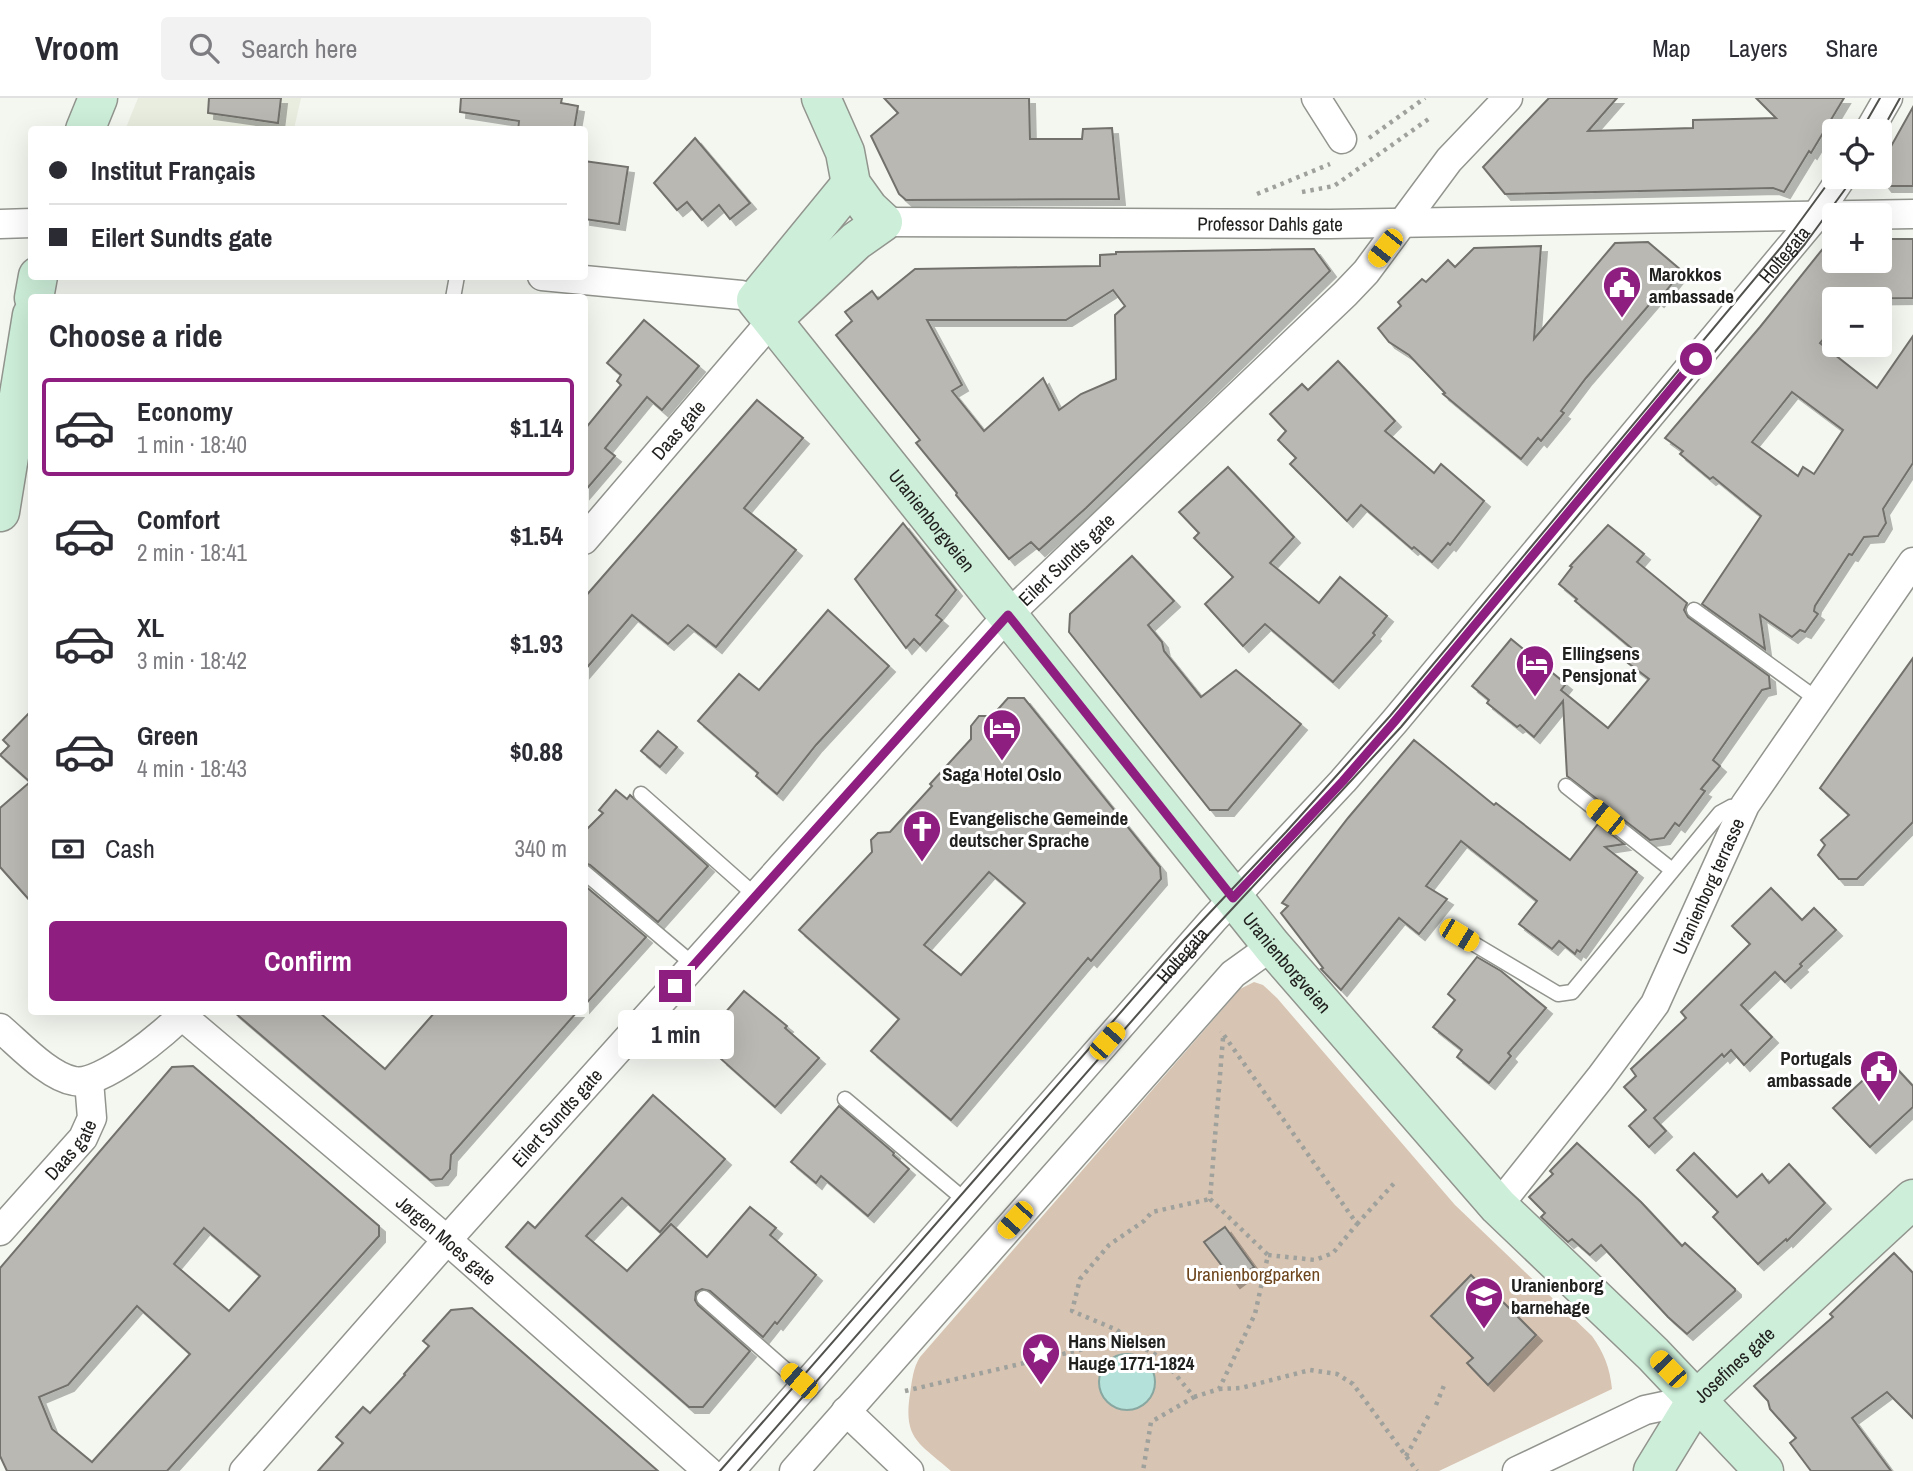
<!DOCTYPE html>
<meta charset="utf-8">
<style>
:root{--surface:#fff;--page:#f2f2f3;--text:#2b2b33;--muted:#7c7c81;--line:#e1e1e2;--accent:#8e1f81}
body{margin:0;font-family:"Archivo Narrow",sans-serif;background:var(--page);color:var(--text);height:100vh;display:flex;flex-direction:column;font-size:26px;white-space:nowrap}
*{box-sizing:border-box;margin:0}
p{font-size:23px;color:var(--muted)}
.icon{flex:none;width:38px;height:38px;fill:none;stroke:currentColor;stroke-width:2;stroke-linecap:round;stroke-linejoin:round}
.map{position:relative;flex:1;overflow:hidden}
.details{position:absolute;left:28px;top:196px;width:560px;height:721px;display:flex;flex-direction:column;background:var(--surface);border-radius:7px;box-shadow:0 7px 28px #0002}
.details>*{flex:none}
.banner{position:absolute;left:28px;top:28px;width:560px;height:154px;border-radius:7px;box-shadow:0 7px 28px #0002;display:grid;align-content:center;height:154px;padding:0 21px;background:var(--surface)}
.fabs{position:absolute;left:1822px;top:21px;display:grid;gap:14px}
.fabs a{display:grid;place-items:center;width:70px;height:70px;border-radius:7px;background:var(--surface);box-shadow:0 7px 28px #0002;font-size:35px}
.end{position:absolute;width:32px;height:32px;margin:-16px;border:9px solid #8e1f81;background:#fff;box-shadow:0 0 0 4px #fff}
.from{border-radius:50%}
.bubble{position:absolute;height:49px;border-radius:7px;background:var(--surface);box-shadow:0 7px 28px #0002;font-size:23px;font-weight:700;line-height:49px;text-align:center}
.car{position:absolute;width:21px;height:42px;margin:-21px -10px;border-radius:9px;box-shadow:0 0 5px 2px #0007;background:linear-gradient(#f5c518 24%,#345 0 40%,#f5c518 0 76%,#345 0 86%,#f5c518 0)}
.banner b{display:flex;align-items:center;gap:24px;height:66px;font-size:26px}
.banner b+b{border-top:2px solid var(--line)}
.banner i{width:18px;height:18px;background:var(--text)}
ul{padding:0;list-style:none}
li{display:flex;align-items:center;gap:21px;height:98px;margin:0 14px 10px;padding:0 7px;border:4px solid transparent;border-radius:7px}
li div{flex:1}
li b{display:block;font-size:26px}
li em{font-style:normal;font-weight:700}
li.on{border-color:var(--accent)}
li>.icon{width:63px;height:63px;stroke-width:1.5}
h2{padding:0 21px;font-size:32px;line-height:84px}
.pay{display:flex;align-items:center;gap:18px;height:77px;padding:0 21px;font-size:26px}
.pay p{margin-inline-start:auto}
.action{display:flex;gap:14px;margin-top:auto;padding:14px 21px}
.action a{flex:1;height:80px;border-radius:7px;background:var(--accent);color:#fff;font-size:28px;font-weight:700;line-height:80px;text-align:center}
header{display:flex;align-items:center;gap:42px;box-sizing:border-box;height:98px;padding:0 35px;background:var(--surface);border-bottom:2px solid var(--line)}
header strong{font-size:33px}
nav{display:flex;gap:38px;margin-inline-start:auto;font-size:24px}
.search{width:490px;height:63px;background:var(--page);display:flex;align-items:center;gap:18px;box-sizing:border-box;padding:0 24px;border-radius:7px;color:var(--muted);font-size:26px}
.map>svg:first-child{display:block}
</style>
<header>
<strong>Vroom</strong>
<div class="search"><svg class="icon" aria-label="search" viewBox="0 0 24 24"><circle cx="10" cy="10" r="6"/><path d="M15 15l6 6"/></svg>Search here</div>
<nav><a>Map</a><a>Layers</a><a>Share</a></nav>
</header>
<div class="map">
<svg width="1913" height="1373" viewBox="0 0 1913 1373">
<defs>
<filter id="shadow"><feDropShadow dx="6" dy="6" stdDeviation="0" flood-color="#0004"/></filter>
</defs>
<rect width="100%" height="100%" fill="#f4f7f0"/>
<path fill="#e8eddf" d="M138,0H301L294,31L125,32Z"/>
<path fill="#d8c4b3" d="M1254,884L1263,887L1277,900L1455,1107L1592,1238C1604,1255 1610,1270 1612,1291L1439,1373H951C919,1345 903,1341 910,1296C912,1283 913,1270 920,1259L1240,891Z"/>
<circle fill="#b4e1d9" stroke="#88a7a1" stroke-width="2" cx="1127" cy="1284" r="28"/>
<g fill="#bab8b2" stroke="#73716c" stroke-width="2" fill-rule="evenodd" filter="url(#shadow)">
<path d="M209,0H281L278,25L208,15Z"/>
<path d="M461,0H562L561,5L578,8L574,32H518L519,23L460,14Z"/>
<path d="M884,0H1029L1030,41H1082L1083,31L1112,30L1119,101L906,102L899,96L871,38L898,15Z"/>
<path d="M1549,0H1617L1588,33L1693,30V22L1776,20L1756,0H1844L1811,55L1809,53L1784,94L1773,90L1505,96L1483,69Z"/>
<path d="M1913,9V88H1886L1879,79L1880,68Z"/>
<path d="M695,40L750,105L730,121L719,107L702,122L687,104L677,112L654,85Z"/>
<path d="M584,63L628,69L619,126L584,121Z"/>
<path d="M1880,141H1913V200L1834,201V228L1820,245L1877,290L1913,238V365L1883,411L1886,425L1878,438L1864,439L1852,457L1849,456L1815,508L1814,513L1818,516L1805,534L1800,532L1792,539L1760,517L1765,551L1702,506L1761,418L1713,379L1710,381L1680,356L1683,353L1665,340L1760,229L1825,148L1834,145V163H1880ZM1792,294L1843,332L1814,376L1803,369L1798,378L1752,344Z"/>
<path d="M1648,144L1682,173L1658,203L1655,200L1586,280L1561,313L1564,315L1541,343L1538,340L1521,361L1443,296L1445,295L1409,257L1389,244L1378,230L1401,208L1398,204L1422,181L1426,184L1448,162L1455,169L1474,150L1541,148L1534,241L1615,145Z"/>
<path d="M1314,151L1330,173L1086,410L1039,452L1031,444L1009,461L956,397L957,395L916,345L920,342L836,237L852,223L845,214L872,193L878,201L915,171L1100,168V157L1116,156V154ZM1113,192L1125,208L1115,217L1116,281L1081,296L1059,312L1043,280L984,333L952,293L962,287L927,222H1066Z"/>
<path d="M644,222L699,268L662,312L647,299L605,350L615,358L584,394V332L621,287L617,283L621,277L607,265Z"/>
<path d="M1338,263L1395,323L1385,333L1434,375L1441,366L1484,403L1450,447L1448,445L1432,464L1414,449L1412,451L1361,407L1347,423L1290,366L1296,360L1278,342L1286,333L1270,316L1302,286L1308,292Z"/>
<path d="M757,302L803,340L744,410L796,452L716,549L688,527L668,546L632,517L584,573V500Z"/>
<path d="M1228,369L1294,439L1270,465L1319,505L1340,479L1387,518L1373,535L1375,537L1333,584L1265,526L1243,548L1205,506L1233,479L1194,440L1199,435L1179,414Z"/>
<path d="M903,425L956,492L936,517L942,522L920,547L914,541L906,550L855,481Z"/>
<path d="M1608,427L1644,456L1637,464L1687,505L1684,512L1688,519L1769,578L1770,590L1762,592L1713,662L1720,668L1701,691L1705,693L1679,728L1675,725L1664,740L1650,742L1567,678L1563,603L1534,639L1520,627L1517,629L1487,605L1489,602L1472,588L1511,541L1566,586L1561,592L1608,630L1649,581L1628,565L1636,554L1575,503L1577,501L1559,486L1572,469L1570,468Z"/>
<path d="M1132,458L1174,503L1148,527L1162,544L1164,553L1201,599L1236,572L1301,626L1228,712H1210L1069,534L1070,516Z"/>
<path d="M828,512L889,568L816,647L777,696L756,678L758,675L698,623L739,576L759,592Z"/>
<path d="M1913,560V724L1857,781H1839L1818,757L1825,747L1821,742L1849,717L1820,690Z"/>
<path d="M1008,600H1024L1160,769L1161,781L1091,863L1088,860L951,1022L871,953L899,921L799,832L872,754L871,742L878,735L890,734L932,688L930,686L971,641V628L979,618H992ZM989,774L1025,805L961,877L924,847Z"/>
<path d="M32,612V805L0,769V710L30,684L0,657L9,648L3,642Z"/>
<path d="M658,633L677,649L660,669L641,653Z"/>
<path d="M1414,642L1494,707L1496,705L1570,762L1598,726L1624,746L1605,749L1637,774L1580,854L1577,852L1575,856L1559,843L1552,851L1519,826L1537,803L1461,743L1426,788L1447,801L1419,836L1399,820L1341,892L1321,871L1323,870L1281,815L1288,808L1282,805L1348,720Z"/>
<path d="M616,692L627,701L630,697L708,768L658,824L590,767L584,765V734L603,715L599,712Z"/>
<path d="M584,787L646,839L584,908Z"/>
<path d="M1771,790L1802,822L1814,810L1836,832L1800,866L1802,868L1785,884L1775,874L1741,907L1772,939L1744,967L1731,952L1724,959L1722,956L1654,1020L1666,1033L1649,1049L1629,1028L1646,1012L1624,989L1636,978L1631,971L1686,920L1681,914L1750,846L1732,828Z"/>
<path d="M1477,859L1501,873L1546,910L1508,955L1511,958L1489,985L1457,959L1462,952L1433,929L1455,902L1448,896Z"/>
<path d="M744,893L787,928L785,930L819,960L775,1009L721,961L725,956L705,938Z"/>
<path d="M234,914H319L385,971L435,914H577L451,1057L450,1071L442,1081L430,1082Z"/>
<path d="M1887,960L1913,988V1009L1870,1049L1833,1010Z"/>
<path d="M193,968L379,1128V1138L167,1373H7L0,1358V1170L172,969ZM204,1130L260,1178L229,1213L174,1166ZM137,1208L190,1256L92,1364L52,1331L39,1299L68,1287Z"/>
<path d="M653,997L725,1061L660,1134L622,1100L586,1138L627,1173L671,1126L707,1159L750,1109L776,1130L770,1137L816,1177L777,1226L775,1224L763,1239L710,1193L702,1191L696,1194L695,1202L698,1207L750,1253L703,1309H689L506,1149L528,1124L535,1130Z"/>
<path d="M839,1008L894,1055L893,1057L909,1071L868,1118L821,1078L816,1085L791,1064Z"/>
<path d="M1577,1045L1641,1104L1682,1148L1685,1145L1735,1191V1193L1687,1236L1668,1219L1601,1147L1590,1157L1572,1141L1568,1144L1541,1119L1545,1115L1529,1099L1553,1076L1550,1073Z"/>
<path d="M1694,1055L1737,1099L1762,1076L1769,1085L1789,1066L1825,1105L1787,1143L1786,1141L1758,1166L1713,1119L1718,1114L1677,1072Z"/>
<path d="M1225,1129L1254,1169L1234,1184L1204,1144Z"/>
<path d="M1894,1155L1913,1175V1320L1887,1294L1852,1320L1891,1373H1811L1790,1345L1796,1340L1770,1311L1768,1303L1754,1288L1833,1219L1830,1216Z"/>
<path d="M1471,1177L1490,1196L1492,1193L1536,1237L1488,1287L1467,1265L1473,1260L1431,1218Z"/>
<path d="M472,1210L560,1287L658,1373H318L343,1345L336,1339L363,1309L370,1315L405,1277L404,1276L429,1248L423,1243L451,1212Z"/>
</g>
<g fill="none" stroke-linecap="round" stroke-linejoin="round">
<g stroke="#92948e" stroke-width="17">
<g id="lane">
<path d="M453,200L457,178"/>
<path d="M1694,512L1818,602"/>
<path d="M1566,688L1672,772"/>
<path d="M641,696L756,798"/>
<path d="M584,774L694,867"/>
<path d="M1459,837L1558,896L1572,894L1720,715L1731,709L1743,707"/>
<path d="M845,1001L966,1103"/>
<path d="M704,1200L804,1288"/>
</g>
</g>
<g stroke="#92948e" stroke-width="31">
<g id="street">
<path d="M1316,0L1342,41"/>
<path d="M1869,33L1888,0"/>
<path id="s1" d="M883,124L1330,126L1913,116"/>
<path d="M0,126L32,125"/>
<path d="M542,178L741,197L756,202"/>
<path id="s2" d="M584,442L773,221"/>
<path id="s3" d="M181,917L447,1142L708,1373"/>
<path d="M0,930C19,946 49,979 74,983C100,989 167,934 185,914"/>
<path id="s4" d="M1498,1108L1600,980L1655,906L1745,707L1913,464"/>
<path id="s5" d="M0,1133L83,1040L92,1020L89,983"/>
<path d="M846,1313L909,1373"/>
<path id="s6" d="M244,1373L447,1142L1008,517L1345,196L1366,174L1449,62L1508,0"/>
<path id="s7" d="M730,1373L1213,822L1343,683L1395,623L1816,118L1842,79"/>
<path d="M794,1373L1233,876L1272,848"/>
<path d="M1517,1373L1645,1312L1697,1301"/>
</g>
</g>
<g stroke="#92948e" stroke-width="41">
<g id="secondary">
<path d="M85,32L98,0"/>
<path id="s8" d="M851,86L756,202L1272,848L1498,1108L1653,1256L1764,1373"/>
<path d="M34,200L38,178"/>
<path d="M773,221L856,143L883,124L869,111L851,86L845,54L821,0"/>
<path d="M0,414L32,217"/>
<path id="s9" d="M1653,1373L1697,1301L1913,1101"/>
</g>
</g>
<g stroke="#9fa19c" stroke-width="4.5" stroke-dasharray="3.5 5" stroke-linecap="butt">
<path d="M1369,40L1425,0"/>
<path d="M1302,94L1334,88L1430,20"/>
<path d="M1257,96L1330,66"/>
<path d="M1223,940L1210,1101L1268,1157"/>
<path d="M1357,1126L1397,1082"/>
<path d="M1133,1245L1117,1232L1072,1213L1080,1181L1109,1147L1144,1123L1152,1114L1210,1101"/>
<path d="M1219,1291L1241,1290L1310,1272L1337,1276L1353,1286L1417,1373"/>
<path d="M905,1293L1101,1247C1156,1243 1161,1260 1194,1299L1151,1324L1143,1373"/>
<path d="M1194,1299L1219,1291L1255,1216L1268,1157L1315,1162L1333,1155L1357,1126L1221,933"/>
<path d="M1436,1307L1445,1285"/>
<path d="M1406,1358L1429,1317"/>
</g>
<use href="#lane" stroke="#fff" stroke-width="14"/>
<use href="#street" stroke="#fff" stroke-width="28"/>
<use href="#secondary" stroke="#cdeed9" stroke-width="38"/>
<g stroke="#51514e" stroke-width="2">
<path d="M1861,33L1880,0"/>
<path d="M1880,36L1900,0"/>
<path d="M720,1373L1183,843L1286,734L1390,618L1782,148L1834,77"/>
<path d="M738,1373L1193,853L1401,629L1805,146L1854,79"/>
</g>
</g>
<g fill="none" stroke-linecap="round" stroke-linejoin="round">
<path stroke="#8e1f81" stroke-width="9" d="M675,888L1008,517L1233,800L1343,683L1395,623L1696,261"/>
</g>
<defs>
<g id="civic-pin" transform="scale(2.0125)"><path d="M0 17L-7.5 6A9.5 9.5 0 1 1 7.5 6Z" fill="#8e1f81" stroke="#fff"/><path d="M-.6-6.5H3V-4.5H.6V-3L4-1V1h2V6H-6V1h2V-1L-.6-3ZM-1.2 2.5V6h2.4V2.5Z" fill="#fff"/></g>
<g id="hotel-pin" transform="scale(2.0125)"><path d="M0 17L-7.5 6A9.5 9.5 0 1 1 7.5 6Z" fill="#8e1f81" stroke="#fff"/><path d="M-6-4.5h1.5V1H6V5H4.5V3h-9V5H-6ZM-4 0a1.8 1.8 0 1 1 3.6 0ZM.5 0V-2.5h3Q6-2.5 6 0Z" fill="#fff"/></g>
<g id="church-pin" transform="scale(2.0125)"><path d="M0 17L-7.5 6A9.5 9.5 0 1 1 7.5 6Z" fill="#8e1f81" stroke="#fff"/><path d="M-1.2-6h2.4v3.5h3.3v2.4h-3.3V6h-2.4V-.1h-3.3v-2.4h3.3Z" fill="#fff"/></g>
<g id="school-pin" transform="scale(2.0125)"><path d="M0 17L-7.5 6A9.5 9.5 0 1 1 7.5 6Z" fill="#8e1f81" stroke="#fff"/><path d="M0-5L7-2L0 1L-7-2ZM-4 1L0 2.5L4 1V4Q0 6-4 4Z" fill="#fff"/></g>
<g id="sight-pin" transform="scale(2.0125)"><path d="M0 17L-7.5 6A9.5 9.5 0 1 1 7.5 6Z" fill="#8e1f81" stroke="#fff"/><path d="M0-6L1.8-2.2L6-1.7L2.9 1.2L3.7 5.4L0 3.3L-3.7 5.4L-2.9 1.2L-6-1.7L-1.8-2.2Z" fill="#fff"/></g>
</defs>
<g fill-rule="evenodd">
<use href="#civic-pin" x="1622" y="187"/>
<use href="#hotel-pin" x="1535" y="566"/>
<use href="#hotel-pin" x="1002" y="630"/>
<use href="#church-pin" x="922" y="731"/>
<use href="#civic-pin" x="1879" y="971"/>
<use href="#school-pin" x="1484" y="1198"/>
<use href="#sight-pin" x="1041" y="1254"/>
</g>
<g text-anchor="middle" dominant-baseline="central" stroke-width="6" stroke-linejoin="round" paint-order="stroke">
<g font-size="19" fill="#21211f" stroke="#fff">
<text stroke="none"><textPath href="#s1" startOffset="387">Professor Dahls gate</textPath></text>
<text stroke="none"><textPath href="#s7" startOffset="1610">Holtegata</textPath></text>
<text stroke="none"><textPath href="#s2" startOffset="145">Daas gate</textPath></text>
<text stroke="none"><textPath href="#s8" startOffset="432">Uranienborgveien</textPath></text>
<text stroke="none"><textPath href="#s6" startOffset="1228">Eilert Sundts gate</textPath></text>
<text stroke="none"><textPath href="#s4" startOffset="385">Uranienborg terrasse</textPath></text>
<text stroke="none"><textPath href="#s7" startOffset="686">Holtegata</textPath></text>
<text stroke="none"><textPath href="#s8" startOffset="999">Uranienborgveien</textPath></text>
<text stroke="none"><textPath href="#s6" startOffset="472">Eilert Sundts gate</textPath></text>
<text stroke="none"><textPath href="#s5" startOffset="108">Daas gate</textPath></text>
<text stroke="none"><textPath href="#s3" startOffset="348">Jørgen Moes gate</textPath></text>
<text stroke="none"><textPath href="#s9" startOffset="135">Josefines gate</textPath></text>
</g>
<g font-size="19" font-weight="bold" fill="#21211f" stroke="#fff" text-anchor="start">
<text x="1649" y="176">Marokkos<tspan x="1649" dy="22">ambassade</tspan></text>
<text x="1562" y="555">Ellingsens<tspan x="1562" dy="22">Pensjonat</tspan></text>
<text x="1002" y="676" text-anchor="middle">Saga Hotel Oslo</text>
<text x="949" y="720">Evangelische Gemeinde<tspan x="949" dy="22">deutscher Sprache</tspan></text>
<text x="1852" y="960" text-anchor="end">Portugals<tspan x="1852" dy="22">ambassade</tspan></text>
<text x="1511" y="1187">Uranienborg<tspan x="1511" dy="22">barnehage</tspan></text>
<text x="1068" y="1243">Hans Nielsen<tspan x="1068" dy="22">Hauge 1771-1824</tspan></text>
</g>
<g font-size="19" fill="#6d451c" stroke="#fff">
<text x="1253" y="1176">Uranienborgparken</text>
</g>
</g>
</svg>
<div class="fabs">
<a><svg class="icon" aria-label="locate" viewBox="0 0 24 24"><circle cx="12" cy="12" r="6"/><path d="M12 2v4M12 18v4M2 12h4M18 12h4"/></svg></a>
<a>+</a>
<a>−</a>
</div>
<i class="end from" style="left:1696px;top:261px"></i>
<i class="end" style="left:675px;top:888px"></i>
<div class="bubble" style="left:618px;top:912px;width:116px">1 min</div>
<i class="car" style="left:1385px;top:150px;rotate:218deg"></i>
<i class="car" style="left:1605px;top:719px;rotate:309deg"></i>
<i class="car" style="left:1459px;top:837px;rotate:121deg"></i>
<i class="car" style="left:1107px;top:943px;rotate:41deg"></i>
<i class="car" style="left:1015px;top:1122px;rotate:222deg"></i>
<i class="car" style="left:1668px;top:1271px;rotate:316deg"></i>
<i class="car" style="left:799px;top:1283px;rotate:311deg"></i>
<div class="banner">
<b><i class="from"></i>Institut Français</b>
<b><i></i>Eilert Sundts gate</b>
</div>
<section class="details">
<h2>Choose a ride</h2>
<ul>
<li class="on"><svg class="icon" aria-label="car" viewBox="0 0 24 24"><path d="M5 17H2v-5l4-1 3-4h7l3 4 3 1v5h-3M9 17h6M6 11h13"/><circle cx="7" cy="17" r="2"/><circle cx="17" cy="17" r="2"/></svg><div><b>Economy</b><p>1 min · 18:40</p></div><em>$1.14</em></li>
<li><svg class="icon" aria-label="car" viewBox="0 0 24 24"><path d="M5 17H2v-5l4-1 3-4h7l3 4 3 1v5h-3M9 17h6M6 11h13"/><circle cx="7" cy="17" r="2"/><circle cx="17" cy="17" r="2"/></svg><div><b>Comfort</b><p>2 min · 18:41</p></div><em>$1.54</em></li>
<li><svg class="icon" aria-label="car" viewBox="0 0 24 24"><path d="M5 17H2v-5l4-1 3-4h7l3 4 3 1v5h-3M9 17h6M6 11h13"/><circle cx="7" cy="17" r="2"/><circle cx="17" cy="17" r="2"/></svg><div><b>XL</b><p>3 min · 18:42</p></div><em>$1.93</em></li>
<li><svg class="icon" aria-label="car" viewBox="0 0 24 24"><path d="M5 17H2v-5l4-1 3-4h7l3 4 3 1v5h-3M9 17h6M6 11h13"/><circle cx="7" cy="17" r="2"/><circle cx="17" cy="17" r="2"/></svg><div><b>Green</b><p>4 min · 18:43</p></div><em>$0.88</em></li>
</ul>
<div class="pay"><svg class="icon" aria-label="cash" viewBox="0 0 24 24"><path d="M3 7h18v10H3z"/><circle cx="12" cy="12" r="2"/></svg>Cash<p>340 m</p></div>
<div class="action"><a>Confirm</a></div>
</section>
</div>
